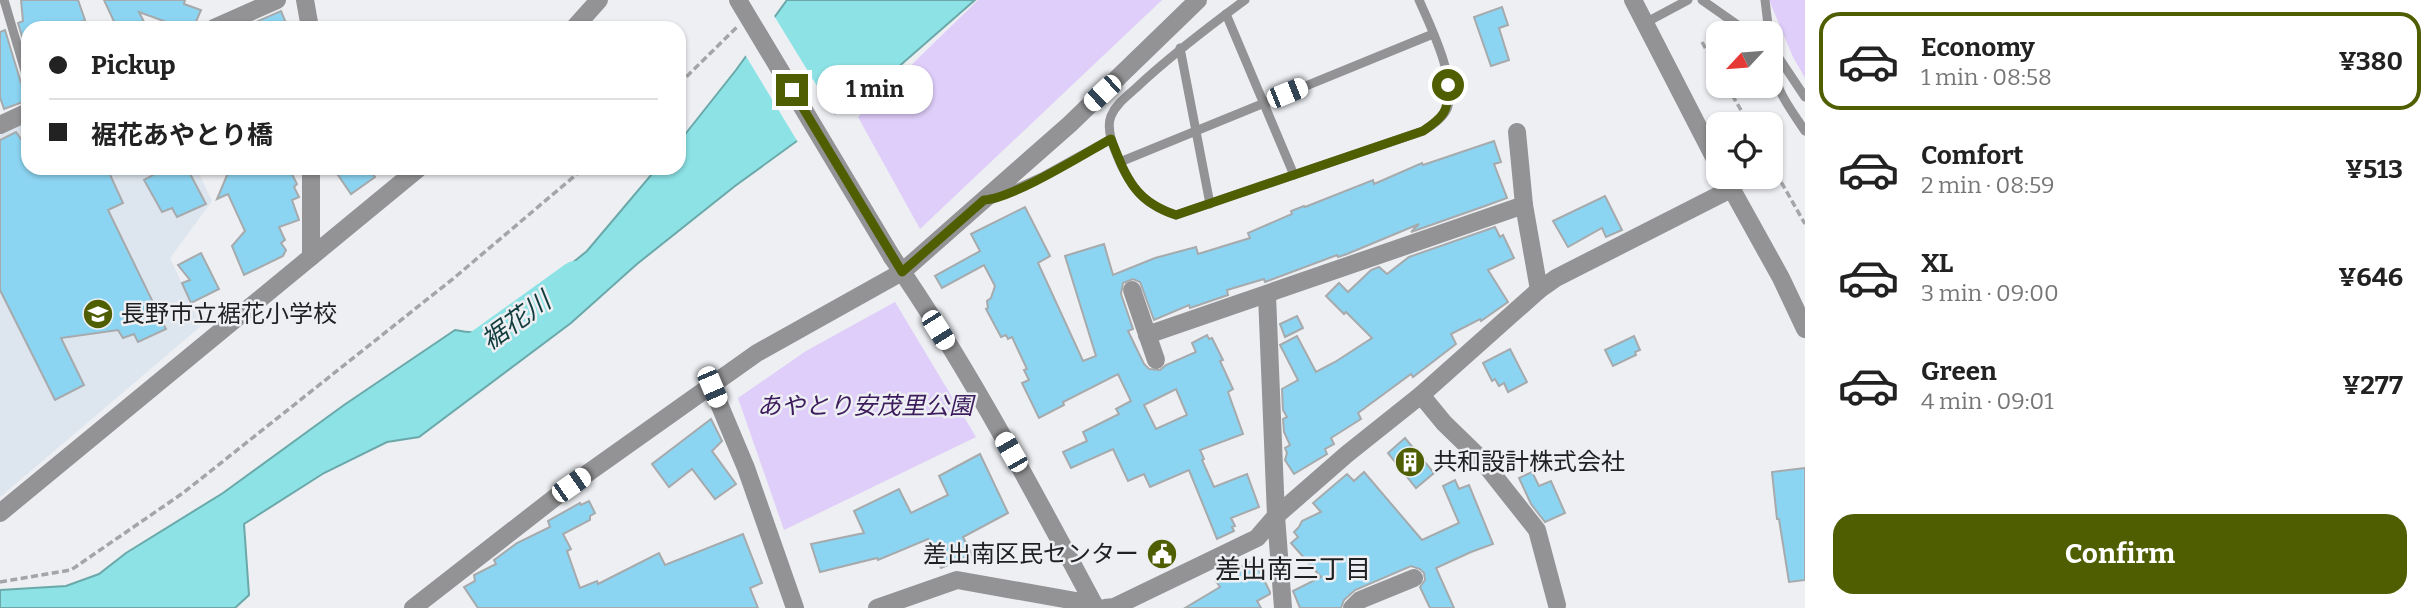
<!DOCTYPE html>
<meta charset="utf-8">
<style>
:root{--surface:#fff;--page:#f6f6f6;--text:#222;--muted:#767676;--line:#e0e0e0;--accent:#4f5e00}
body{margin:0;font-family:Bitter,"Noto Sans JP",serif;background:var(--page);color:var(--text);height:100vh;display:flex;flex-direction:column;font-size:26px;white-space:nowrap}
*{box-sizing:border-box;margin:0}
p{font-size:23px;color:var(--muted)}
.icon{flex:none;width:38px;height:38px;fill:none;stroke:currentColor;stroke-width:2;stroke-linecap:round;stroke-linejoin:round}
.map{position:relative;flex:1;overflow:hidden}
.side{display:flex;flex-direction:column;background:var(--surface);width:630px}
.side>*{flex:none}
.banner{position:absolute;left:21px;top:21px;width:665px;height:154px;border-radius:21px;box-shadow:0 2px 5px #0004;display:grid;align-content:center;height:154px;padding:0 28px;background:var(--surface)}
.needle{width:46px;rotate:244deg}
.buttons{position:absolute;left:1706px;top:21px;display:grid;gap:14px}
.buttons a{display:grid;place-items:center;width:77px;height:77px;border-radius:14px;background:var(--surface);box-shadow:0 2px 5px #0004;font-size:35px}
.end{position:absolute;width:32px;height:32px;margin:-16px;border:9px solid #4f5e00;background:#fff;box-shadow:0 0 0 4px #fff}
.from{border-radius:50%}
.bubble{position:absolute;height:49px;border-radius:21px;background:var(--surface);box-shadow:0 2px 5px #0004;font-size:23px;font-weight:700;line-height:49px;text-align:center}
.car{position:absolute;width:21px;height:42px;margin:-21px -10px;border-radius:9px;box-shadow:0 0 5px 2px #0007;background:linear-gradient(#fff 24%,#345 0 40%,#fff 0 76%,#345 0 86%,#fff 0)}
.banner b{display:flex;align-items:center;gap:24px;height:66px;font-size:26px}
.banner b+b{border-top:2px solid var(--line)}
.banner i{width:18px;height:18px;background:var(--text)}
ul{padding:12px 0 0;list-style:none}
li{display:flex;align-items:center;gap:21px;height:98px;margin:0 14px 10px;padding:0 14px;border:4px solid transparent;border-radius:21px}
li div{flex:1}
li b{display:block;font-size:26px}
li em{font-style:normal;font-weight:700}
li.on{border-color:var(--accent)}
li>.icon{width:63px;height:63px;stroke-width:1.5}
.button{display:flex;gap:14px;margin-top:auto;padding:14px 28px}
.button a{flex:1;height:80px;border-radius:21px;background:var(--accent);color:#fff;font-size:28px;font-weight:700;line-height:80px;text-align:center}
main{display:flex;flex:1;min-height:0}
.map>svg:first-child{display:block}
</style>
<main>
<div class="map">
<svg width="1805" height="608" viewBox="0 0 1805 608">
<rect width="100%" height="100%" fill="#edeff2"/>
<path fill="#dde5ee" d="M28,119V168H196L212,201L170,258L201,326L0,497V132Z"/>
<g fill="#dfcdfa">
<path d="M978,0H1162L920,229L858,117Z"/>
<path d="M1769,0H1805V78L1793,57Z"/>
<path d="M895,302L976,437L784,530L738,398L806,351Z"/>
</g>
<path fill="#8ce2e5" stroke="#6ba8aa" stroke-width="2" d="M787,0H975L896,69L735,186L637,264L571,323L419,437L387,442L324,473L244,524L249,595L235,608H0V590L66,586L99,574L126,553L223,493L344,405L455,330C499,340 519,318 551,294L555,277L587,251L657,168H679V142L736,70Z"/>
<path fill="#edeff2" d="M773,14L836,117L799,144L744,53Z"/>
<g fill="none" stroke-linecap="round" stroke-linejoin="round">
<path stroke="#6ba8aa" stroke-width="5" d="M161,28L165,14"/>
<path stroke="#8ce2e5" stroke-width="32" d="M472,351L575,277"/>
</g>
<g fill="#8cd5f2" stroke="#a6aaac" stroke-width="2" fill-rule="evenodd">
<path d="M21,0H78L85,20L70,28H28V56L18,23L23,21Z"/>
<path d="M104,0H185L184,4L201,10L195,24L193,23L191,28H183L139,12L147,28H117Z"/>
<path d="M1502,7L1508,25L1499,28L1509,60L1491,66L1474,17Z"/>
<path d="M281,11L288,28H242Z"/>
<path d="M5,30L21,83L28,88V100L4,109L0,97V32Z"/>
<path d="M16,132L21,139L28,135V168H107L123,203L108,210L166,329L138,342L134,334L123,338L118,330L61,338L84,385L55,400L0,290V140Z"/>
<path d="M1494,141L1501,162L1494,164L1507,198L1485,206L1411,232L1419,224L1347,254L1338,257L1337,255L1265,282L1264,279L1227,290L1228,295L1190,308L1189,305L1154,320L1140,282L1133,279L1123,283L1121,294L1133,329L1128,331L1144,364L1149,369L1160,370L1166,365L1196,352L1192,343L1207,335L1209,339L1212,338L1223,360L1220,361L1233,389L1228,392L1243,434L1200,450L1204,459L1202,460L1214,487L1247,474L1259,507L1231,518L1235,526L1232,527L1234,531L1217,539L1189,470L1150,487L1144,474L1128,481L1113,449L1071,468L1063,452L1087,441L1083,432L1119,414L1116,409L1131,401L1118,374L1063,402L1064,405L1039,418L1022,383L1029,380L1024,370L1027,369L1012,337L1008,339L1006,335L1001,337L986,309L988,308L987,301L991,298L995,286L984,265L942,288L935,276L980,251L971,234L1025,207L1050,256L1038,263L1083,361L1096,356L1065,256L1104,244L1113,275L1155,258L1196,247L1198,254L1250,238L1248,233L1292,214L1291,211L1304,206L1305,207L1373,180L1374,184L1422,163L1423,165ZM1176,389L1187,415L1156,429L1144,405Z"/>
<path d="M149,168H187L206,204L177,217L172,208L162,212L144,180L153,175Z"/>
<path d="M230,168H289L297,184L294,187L299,197L292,200L299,220L279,227L285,240L281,243L286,250L283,256L244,275L232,246L245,231L228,194L217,199Z"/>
<path d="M348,168H368L375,177L351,194L338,175Z"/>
<path d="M1605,196L1622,230L1606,237L1602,228L1568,247L1553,221Z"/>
<path d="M1495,227L1500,237L1503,235L1514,258L1488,270L1508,302L1481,321L1480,319L1451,334L1456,344L1413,377L1411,374L1358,413L1361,419L1331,438L1334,444L1325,449L1327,454L1294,474L1285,460L1287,453L1285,448L1290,445L1284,432L1283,419L1287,417L1283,410L1282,389L1298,380L1280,345L1297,336L1316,372L1335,362L1372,338L1346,312L1344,314L1326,296L1339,283L1348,292L1371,270L1379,267L1387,274L1409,257Z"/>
<path d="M201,253L219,289L191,303L182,283L190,280L178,265Z"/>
<path d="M1297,316L1303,328L1285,337L1280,324Z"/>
<path d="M1634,336L1640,350L1635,352L1636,355L1613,366L1605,350Z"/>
<path d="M1510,349L1527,382L1508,392L1504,383L1499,386L1495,379L1492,381L1483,363Z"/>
<path d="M711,419L722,441L712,451L736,484L715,499L692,469L669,487L652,464Z"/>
<path d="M1405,438L1434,473L1416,488L1388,453Z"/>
<path d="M980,454L1008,513L963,537L972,555L941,568L928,539L878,560L877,558L820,572L811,544L864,533L854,511L899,489L911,513L948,495L939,476Z"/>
<path d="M1805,468V580L1789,582L1779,519H1777L1772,472Z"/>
<path d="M1364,472L1422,540L1459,523L1443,486L1455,480L1459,489L1469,485L1493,544L1471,552L1436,568L1454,608H1430L1420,587L1425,580L1424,573L1420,569L1411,566L1355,590L1344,600L1341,608H1300L1293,591L1321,577L1291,543L1298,537L1294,532L1299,527L1302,521L1321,512L1313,503L1347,474L1354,481Z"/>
<path d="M1532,472L1539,486L1551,481L1565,513L1545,522L1531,504L1519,478Z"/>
<path d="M589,501L595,513L590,516V520L563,534L571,549L567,551L580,588L597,581L598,584L659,553L665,565L743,534L762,583L750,588L758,608H478L464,587L475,581L474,575L496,564L494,560L517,543L550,527L548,521L580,503L581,505Z"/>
<path d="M1254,560L1270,592V594L1257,601L1261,608H1185L1220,587L1216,581Z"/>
</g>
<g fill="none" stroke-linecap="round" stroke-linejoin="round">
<g stroke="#a3a5a7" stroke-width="3.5" stroke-dasharray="7 3.5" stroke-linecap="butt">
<path d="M1702,42L1718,71"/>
<path d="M679,84L737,27"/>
<path d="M1727,86L1749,124"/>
<path d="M1771,164L1805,224"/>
<path d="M0,582L71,570L183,493L454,278L584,168"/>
</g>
<g stroke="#939395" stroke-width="9">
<path d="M4,0L28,81"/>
<path d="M1245,0C1207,28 1170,56 1136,88C1127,96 1116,104 1111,116C1105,131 1116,153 1122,167C1136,194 1147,205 1176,215L1423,131C1431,126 1442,119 1447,109C1458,82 1430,25 1419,0"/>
<path d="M1702,0L1749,33"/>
<path d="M1765,0L1769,33"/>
<path d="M1226,14L1294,175"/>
<path d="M1645,23L1688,0"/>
<path d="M1771,46L1805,97"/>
<path d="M1180,48L1210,204"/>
<path d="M1771,55C1776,92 1785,101 1805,131"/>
<path d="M1120,162L1433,34"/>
<path d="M991,200L1044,176L1111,139"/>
</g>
<g stroke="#939395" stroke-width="18">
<path d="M305,0L310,28"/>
<path d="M214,28L277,0"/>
<path d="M574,28L599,0"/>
<path d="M0,125L28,112"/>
<path d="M1517,132L1524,205L1539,290"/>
<path d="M311,168V257"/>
<path d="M1132,290L1156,360"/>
<path d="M1267,295L1276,516L1283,608"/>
<path d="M1147,335L1524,205"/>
<path d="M712,387L746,468L795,608"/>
<path d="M1421,395L1444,423L1480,458L1537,530L1557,605"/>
<path d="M0,513L419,168"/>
<path d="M413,608L571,485L757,353L902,272"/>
<path d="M877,608L957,580L1076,601L1093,608"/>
<path d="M1105,608L1114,607L1257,538L1276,516L1347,454L1421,395L1539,290L1556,278L1731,189"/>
<path d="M1352,608L1360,600L1414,578"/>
</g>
<g stroke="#939395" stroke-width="18">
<path d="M1633,0L1718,165"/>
<path d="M1725,177L1781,278L1805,329"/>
<path d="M892,257C969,368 1032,489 1096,608"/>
<path d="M902,272L1070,124L1198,0"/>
</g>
<path stroke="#939395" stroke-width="18" d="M738,0L892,257"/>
</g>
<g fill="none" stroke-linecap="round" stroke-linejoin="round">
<path stroke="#4f5e00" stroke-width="9" d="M792,90L902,272L984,200C1012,199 1084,154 1111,139C1126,177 1134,201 1176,215L1423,131C1444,117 1449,111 1448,85"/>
</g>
<defs>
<g id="school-disc" transform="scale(1.575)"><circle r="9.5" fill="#4f5e00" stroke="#edeff2"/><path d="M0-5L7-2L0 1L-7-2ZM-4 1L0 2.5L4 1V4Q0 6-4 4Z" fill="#fff"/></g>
<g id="building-disc" transform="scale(1.575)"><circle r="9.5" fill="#4f5e00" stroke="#edeff2"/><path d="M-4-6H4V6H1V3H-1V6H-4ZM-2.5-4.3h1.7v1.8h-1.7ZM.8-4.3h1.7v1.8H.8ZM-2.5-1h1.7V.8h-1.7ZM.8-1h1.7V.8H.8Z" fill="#fff"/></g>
<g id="civic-disc" transform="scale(1.575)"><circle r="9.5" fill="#4f5e00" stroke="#edeff2"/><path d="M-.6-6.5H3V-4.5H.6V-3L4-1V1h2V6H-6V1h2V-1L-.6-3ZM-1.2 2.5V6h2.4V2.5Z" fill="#fff"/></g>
</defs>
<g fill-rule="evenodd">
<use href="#school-disc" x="98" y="314"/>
<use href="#building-disc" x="1410" y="462"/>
<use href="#civic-disc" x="1162" y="554"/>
</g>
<g text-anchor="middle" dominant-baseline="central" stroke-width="5" stroke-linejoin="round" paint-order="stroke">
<g font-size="24" fill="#1f2021" stroke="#edeff2" text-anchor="start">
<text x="121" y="314">長野市立裾花小学校</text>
<text x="1433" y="462">共和設計株式会社</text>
<text x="1139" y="554" text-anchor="end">差出南区民センター</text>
</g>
<g font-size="24" font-style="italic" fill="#3d1c5e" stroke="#edeff2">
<text x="865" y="406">あやとり安茂里公園</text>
</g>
<g font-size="26" font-style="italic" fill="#133d3e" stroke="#edeff2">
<text transform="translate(516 321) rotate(-36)">裾花川</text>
</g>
<g font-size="26" fill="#1f2021" stroke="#edeff2">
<text x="1293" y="569">差出南三丁目</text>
</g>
</g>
</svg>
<div class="buttons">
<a><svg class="needle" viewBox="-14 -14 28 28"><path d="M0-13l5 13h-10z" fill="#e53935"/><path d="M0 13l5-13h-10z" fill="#767676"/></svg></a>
<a><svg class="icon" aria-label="locate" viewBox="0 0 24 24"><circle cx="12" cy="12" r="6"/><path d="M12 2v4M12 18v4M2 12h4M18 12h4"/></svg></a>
</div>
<i class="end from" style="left:1448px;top:85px"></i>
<i class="end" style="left:792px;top:90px"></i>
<div class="bubble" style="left:817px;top:65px;width:116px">1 min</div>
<i class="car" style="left:1102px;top:93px;rotate:227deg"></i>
<i class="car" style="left:1287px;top:93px;rotate:68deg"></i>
<i class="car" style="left:938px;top:330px;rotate:148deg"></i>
<i class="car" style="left:712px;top:387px;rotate:157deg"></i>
<i class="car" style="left:1011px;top:452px;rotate:330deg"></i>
<i class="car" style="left:571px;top:485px;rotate:55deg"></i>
<div class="banner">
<b><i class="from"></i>Pickup</b>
<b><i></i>裾花あやとり橋</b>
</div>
</div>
<section class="side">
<ul>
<li class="on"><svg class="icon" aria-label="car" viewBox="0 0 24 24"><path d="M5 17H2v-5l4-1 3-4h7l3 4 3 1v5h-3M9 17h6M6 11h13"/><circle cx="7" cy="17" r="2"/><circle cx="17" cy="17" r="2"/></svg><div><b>Economy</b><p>1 min · 08:58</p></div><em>¥380</em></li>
<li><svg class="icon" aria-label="car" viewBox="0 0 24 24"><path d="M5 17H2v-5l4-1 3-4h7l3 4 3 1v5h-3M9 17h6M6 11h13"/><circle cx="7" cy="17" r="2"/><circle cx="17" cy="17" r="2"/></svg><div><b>Comfort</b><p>2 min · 08:59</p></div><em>¥513</em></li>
<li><svg class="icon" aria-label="car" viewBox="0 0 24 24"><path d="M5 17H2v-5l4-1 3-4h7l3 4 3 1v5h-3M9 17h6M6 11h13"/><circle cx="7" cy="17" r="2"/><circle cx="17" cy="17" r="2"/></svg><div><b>XL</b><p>3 min · 09:00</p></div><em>¥646</em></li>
<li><svg class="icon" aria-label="car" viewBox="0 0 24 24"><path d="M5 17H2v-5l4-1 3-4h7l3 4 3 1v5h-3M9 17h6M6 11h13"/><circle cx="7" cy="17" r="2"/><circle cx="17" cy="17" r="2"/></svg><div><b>Green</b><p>4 min · 09:01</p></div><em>¥277</em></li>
</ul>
<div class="button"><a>Confirm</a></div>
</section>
</main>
